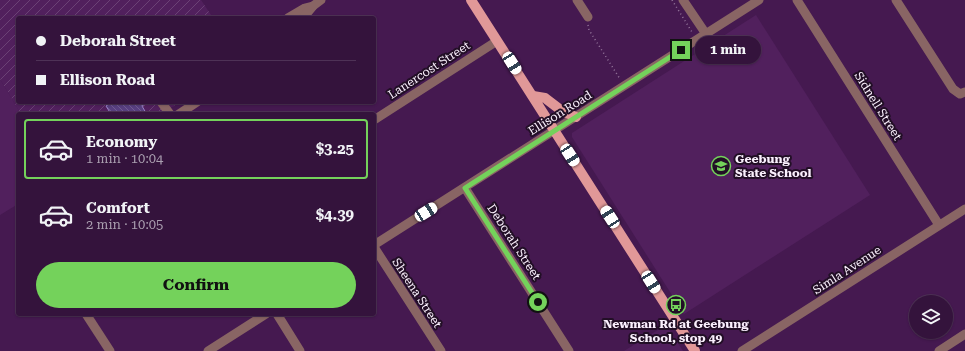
<!DOCTYPE html>
<meta charset="utf-8">
<style>
:root{--surface:#34133c;--page:#3f2047;--text:#f1f3f6;--muted:#a99eaf;--line:#4e3256;--accent:#74d25b}
body{margin:0;font-family:"Roboto Serif",serif;background:var(--page);color:var(--text);height:100vh;display:flex;flex-direction:column;font-size:15px;white-space:nowrap}
*{box-sizing:border-box;margin:0}
p{font-size:13px;color:var(--muted)}
.icon{flex:none;width:22px;height:22px;fill:none;stroke:currentColor;stroke-width:2;stroke-linecap:round;stroke-linejoin:round}
.map{position:relative;flex:1;overflow:hidden}
.panel{position:absolute;left:16px;top:112px;width:360px;height:204px;display:flex;flex-direction:column;background:var(--surface);border-radius:4px;box-shadow:0 1px 3px #0004,0 0 0 1px var(--line)}
.panel>*{flex:none}
.guide{position:absolute;left:16px;top:16px;width:360px;height:88px;border-radius:4px;box-shadow:0 1px 3px #0004,0 0 0 1px var(--line);display:grid;align-content:center;height:88px;padding:0 20px;background:var(--surface)}
.controls{position:absolute;left:909px;top:295px;display:grid;gap:8px}
.controls a{display:grid;place-items:center;width:44px;height:44px;border-radius:50%;background:var(--surface);box-shadow:0 1px 3px #0004,0 0 0 1px var(--line);font-size:20px}
.end{position:absolute;width:18px;height:18px;margin:-9px;border:5px solid #74d25b;background:#111;box-shadow:0 0 0 2px #111}
.from{border-radius:50%}
.bubble{position:absolute;height:28px;border-radius:14px;background:var(--surface);box-shadow:0 1px 3px #0004,0 0 0 1px var(--line);font-size:13px;font-weight:700;line-height:28px;text-align:center}
.car{position:absolute;width:12px;height:24px;margin:-12px -6px;border-radius:5px;box-shadow:0 0 3px 1px #0007;background:linear-gradient(#fff 24%,#345 0 40%,#fff 0 76%,#345 0 86%,#fff 0)}
.guide b{display:flex;align-items:center;gap:14px;height:38px;font-size:15px}
.guide b+b{border-top:1px solid var(--line)}
.guide i{width:10px;height:10px;background:var(--text)}
ul{padding:7px 0 0;list-style:none}
li{display:flex;align-items:center;gap:12px;height:60px;margin:0 8px 6px;padding:0 12px;border:2px solid transparent;border-radius:4px}
li div{flex:1}
li b{display:block;font-size:15px}
li em{font-style:normal;font-weight:700}
li.on{border-color:var(--accent)}
li>.icon{width:36px;height:36px;stroke-width:1.5}
.button{display:flex;gap:8px;margin-top:auto;padding:8px 20px}
.button a{flex:1;height:46px;border-radius:24px;background:var(--accent);color:#111;font-size:16px;font-weight:700;line-height:46px;text-align:center}
.map>svg:first-child{display:block}
</style>
<div class="map">
<svg width="965" height="351" viewBox="0 0 965 351">
<defs>
<pattern id="industrial-furrows" width="10" height="10" patternUnits="userSpaceOnUse"><rect width="10" height="10" fill="#51205d"/><path d="M-1 1l2-2M0 10L10 0M9 11l2-2" fill="none" stroke="#6b4175"/></pattern>
<pattern id="building-back-hatch" width="6" height="6" patternUnits="userSpaceOnUse"><rect width="6" height="6" fill="#583f80"/><path d="M-1 5l2 2M0 0l6 6M5-1l2 2" fill="none" stroke="#715b93"/></pattern>
</defs>
<rect width="100%" height="100%" fill="#451950"/>
<g fill="#51205d">
<path d="M756,15L870,195L684,314L572,137V133Z"/>
<path d="M0,79L21,114H18V204L0,215Z"/>
<path d="M666,325L683,351H624Z"/>
</g>
<path fill="url(#industrial-furrows)" d="M0,0H201L213,18H18V102H180L161,114H21L0,79Z"/>
<path fill="url(#building-back-hatch)" stroke="#9981c7" d="M112,102H144L145,104L142,106L146,113L122,114L120,112L117,114H111L106,106Z"/>
<g fill="none" stroke-linecap="round" stroke-linejoin="round">
<g stroke="#94769b" stroke-width="1.5" stroke-dasharray="1 3" stroke-linecap="butt">
<path d="M672,0L692,32"/>
<path d="M588,25L589,30L620,79"/>
</g>
<g stroke="#896564" stroke-width="9">
<path d="M577,0L588,17"/>
<path d="M683,0L706,34"/>
<path d="M797,0L939,225"/>
<path d="M896,0L953,89L960,94L965,92"/>
<path d="M288,18L305,8L313,6"/>
<path d="M303,18L313,6L321,0"/>
<path d="M161,102L170,114"/>
<path d="M179,114L197,102"/>
<path d="M374,120L497,41"/>
<path d="M465,188L569,351"/>
<path d="M374,245L759,0"/>
<path d="M374,247L441,351"/>
<path d="M86,314L110,351"/>
<path d="M277,314L300,351"/>
<path d="M208,351L266,314"/>
<path d="M742,351L965,209"/>
<path d="M939,351L965,334"/>
</g>
<g stroke="#e19898" stroke-width="10">
<path d="M471,0L695,351"/>
<path d="M533,96L545,98L562,111L576,117"/>
</g>
</g>
<g fill="none" stroke-linecap="round" stroke-linejoin="round">
<path stroke="#74d25b" stroke-width="5" d="M538,302L465,188L681,50"/>
</g>
<defs>
<g id="school-ring" transform="scale(1)"><circle r="9.5" fill="#220f26" stroke="#74d25b" stroke-width="1.5"/><path d="M0-5L7-2L0 1L-7-2ZM-4 1L0 2.5L4 1V4Q0 6-4 4Z" fill="#74d25b"/></g>
<g id="bus-ring" transform="scale(1)"><circle r="9.5" fill="#220f26" stroke="#74d25b" stroke-width="1.5"/><path d="M-5-6H5V4H4V6H2V4H-2V6H-4V4H-5ZM-3.5-4V0h7V-4ZM-3.5 1.2v1.5H-2V1.2ZM2 1.2v1.5H3.5V1.2Z" fill="#74d25b"/></g>
</defs>
<g fill-rule="evenodd">
<use href="#school-ring" x="721" y="166"/>
<use href="#bus-ring" x="676" y="305"/>
</g>
<g text-anchor="middle" dominant-baseline="central" stroke-width="4" stroke-linejoin="round" paint-order="stroke">
<g font-size="12" fill="#faf0fd" stroke="#220f26">
<text transform="translate(429 70) rotate(-33)">Lanercost Street</text>
<text transform="translate(878 106) rotate(58)">Sidnell Street</text>
<text transform="translate(560 113) rotate(-32)">Ellison Road</text>
<text transform="translate(514 242) rotate(57)">Deborah Street</text>
<text transform="translate(847 270) rotate(-33)">Simla Avenue</text>
<text transform="translate(417 293) rotate(57)">Sheena Street</text>
</g>
<g font-size="12" font-weight="bold" fill="#faf0fd" stroke="#220f26" text-anchor="start">
<text x="735" y="159">Geebung<tspan x="735" dy="14">State School</tspan></text>
<text x="676" y="324" text-anchor="middle">Newman Rd at Geebung<tspan x="676" dy="14">School, stop 49</tspan></text>
</g>
</g>
</svg>
<div class="controls">
<a><svg class="icon" aria-label="layers" viewBox="0 0 24 24"><path d="M12 4l9 5-9 5-9-5zM3 14l9 5 9-5"/></svg></a>
</div>
<i class="end from" style="left:538px;top:302px"></i>
<i class="end" style="left:681px;top:50px"></i>
<div class="bubble" style="left:695px;top:36px;width:66px">1 min</div>
<i class="car" style="left:512px;top:63px;rotate:148deg"></i>
<i class="car" style="left:570px;top:155px;rotate:147deg"></i>
<i class="car" style="left:426px;top:212px;rotate:58deg"></i>
<i class="car" style="left:610px;top:217px;rotate:327deg"></i>
<i class="car" style="left:651px;top:282px;rotate:148deg"></i>
<div class="guide">
<b><i class="from"></i>Deborah Street</b>
<b><i></i>Ellison Road</b>
</div>
<section class="panel">
<ul>
<li class="on"><svg class="icon" aria-label="car" viewBox="0 0 24 24"><path d="M5 17H2v-5l4-1 3-4h7l3 4 3 1v5h-3M9 17h6M6 11h13"/><circle cx="7" cy="17" r="2"/><circle cx="17" cy="17" r="2"/></svg><div><b>Economy</b><p>1 min · 10:04</p></div><em>$3.25</em></li>
<li><svg class="icon" aria-label="car" viewBox="0 0 24 24"><path d="M5 17H2v-5l4-1 3-4h7l3 4 3 1v5h-3M9 17h6M6 11h13"/><circle cx="7" cy="17" r="2"/><circle cx="17" cy="17" r="2"/></svg><div><b>Comfort</b><p>2 min · 10:05</p></div><em>$4.39</em></li>
</ul>
<div class="button"><a>Confirm</a></div>
</section>
</div>
